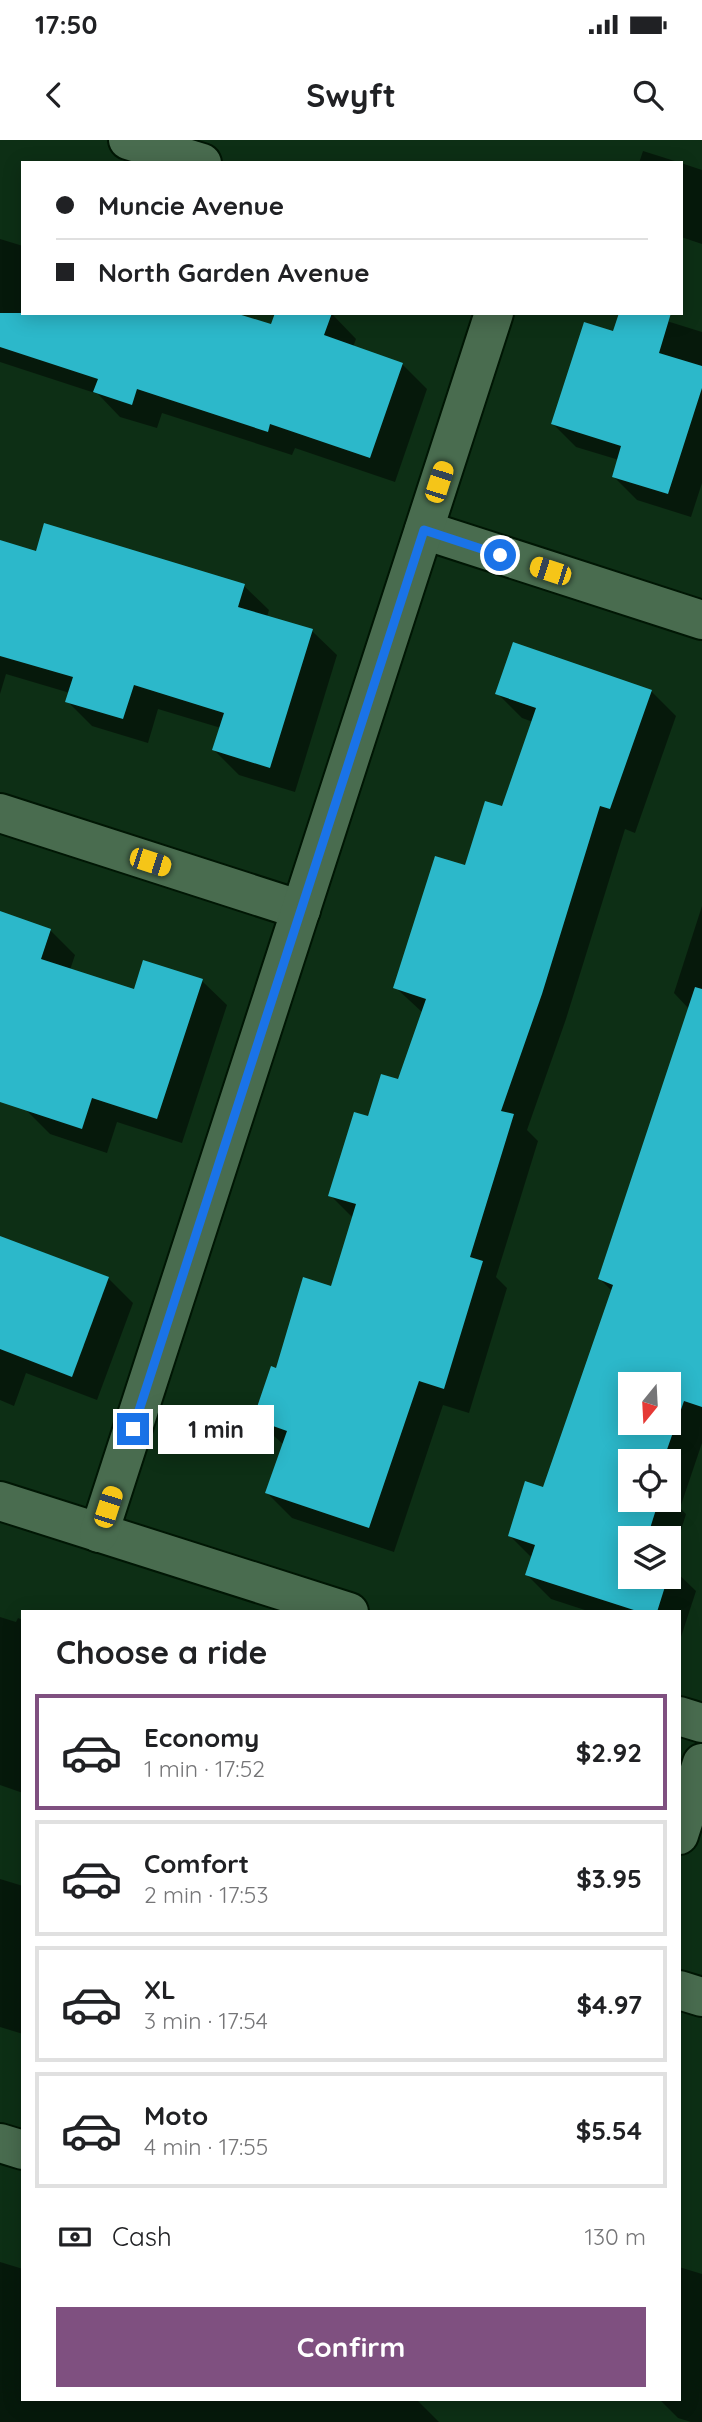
<!DOCTYPE html>
<meta charset="utf-8">
<style>
:root{--surface:#fff;--page:#f6f6f6;--text:#202124;--muted:#757577;--line:#e0e0e0;--accent:#7f5080}
body{margin:0;font-family:Quicksand,sans-serif;background:var(--page);color:var(--text);height:100vh;display:flex;flex-direction:column;font-size:26px;white-space:nowrap}
*{box-sizing:border-box;margin:0}
p{font-size:23px;color:var(--muted)}
.icon{flex:none;width:38px;height:38px;fill:none;stroke:currentColor;stroke-width:2;stroke-linecap:round;stroke-linejoin:round}
.map{position:relative;flex:1;overflow:hidden}
.details{position:absolute;left:21px;top:1470px;width:660px;height:791px;display:flex;flex-direction:column;background:var(--surface);border-radius:0px;box-shadow:0 4px 18px #0003}
.details>*{flex:none}
.top-card{position:absolute;left:21px;top:21px;width:662px;height:154px;border-radius:0px;box-shadow:0 4px 18px #0003;display:grid;align-content:center;height:154px;padding:0 35px;background:var(--surface)}
.needle{width:46px;rotate:198deg}
.controls{position:absolute;left:618px;top:1232px;display:grid;gap:14px}
.controls a{display:grid;place-items:center;width:63px;height:63px;border-radius:0px;background:var(--surface);box-shadow:0 4px 18px #0003;font-size:35px}
.end{position:absolute;width:32px;height:32px;margin:-16px;border:9px solid #1a73e8;background:#fff;box-shadow:0 0 0 4px #fff}
.from{border-radius:50%}
.bubble{position:absolute;height:49px;border-radius:0px;background:var(--surface);box-shadow:0 4px 18px #0003;font-size:23px;font-weight:800;line-height:49px;text-align:center}
.car{position:absolute;width:21px;height:42px;margin:-21px -10px;border-radius:9px;box-shadow:0 0 5px 2px #0007;background:linear-gradient(#f5c518 24%,#345 0 40%,#f5c518 0 76%,#345 0 86%,#f5c518 0)}
.top-card b{display:flex;align-items:center;gap:24px;height:66px;font-size:26px}
.top-card b+b{border-top:2px solid var(--line)}
.top-card i{width:18px;height:18px;background:var(--text)}
ul{padding:0;list-style:none}
li{display:flex;align-items:center;gap:21px;height:116px;margin:0 14px 10px;padding:0 21px;border:4px solid var(--line);border-radius:0px}
li div{flex:1}
li b{display:block;font-size:26px}
li em{font-style:normal;font-weight:800}
li.selected{border-color:var(--accent)}
li>.icon{width:63px;height:63px;stroke-width:1.5}
h2{padding:0 35px;font-size:32px;line-height:84px}
.pay{display:flex;align-items:center;gap:18px;height:77px;padding:0 35px;font-size:26px}
.pay p{margin-inline-start:auto}
.action{display:flex;gap:14px;margin-top:auto;padding:14px 35px}
.action a{flex:1;height:80px;border-radius:0px;background:var(--accent);color:#fff;font-size:28px;font-weight:800;line-height:80px;text-align:center}
.status{display:flex;justify-content:space-between;align-items:center;height:49px;padding:0 35px;background:var(--surface);direction:ltr}
.status svg{height:19px;fill:currentColor}
header{display:flex;justify-content:space-between;align-items:center;height:91px;padding:0 35px;background:var(--surface);font-size:32px;font-weight:800}
.map>svg:first-child{display:block}
</style>
<div class="status"><b>17:50</b><svg viewBox="0 0 49 12"><path d="M0 12V9h3v3zM5 12V6h3v6zM10 12V3h3v9zM15 12V0h3v12zM26 1h20v11H26zM47 4h2v5h-2z"/></svg></div>
<header><svg class="icon" aria-label="back" viewBox="0 0 24 24"><path d="M15 5l-7 7 7 7"/></svg>Swyft<svg class="icon" aria-label="search" viewBox="0 0 24 24"><circle cx="10" cy="10" r="6"/><path d="M15 15l6 6"/></svg></header>
<div class="map">
<svg width="702" height="2282" viewBox="0 0 702 2282">
<rect width="100%" height="100%" fill="#0d2f15"/>
<g fill="#0007" fill-rule="evenodd">
<path d="M643,11L681,23H639Z"/>
<path d="M681,23L702,30V104L681,97Z"/>
<path d="M0,99L23,106V173L272,186L332,174L356,199L353,207L402,224L427,249L395,342L295,308L292,315L162,273L157,288L120,277L98,254L0,222Z"/>
<path d="M641,173L702,192V343L691,377L637,360L614,337L619,320L576,307L553,284L615,194Z"/>
<path d="M0,402L37,413L244,446L269,470L267,477L312,491L337,515L295,652L239,635L214,610L221,588L158,569L148,603L92,586L67,561L70,553L6,534L0,554Z"/>
<path d="M651,551L676,576L635,693L625,689L566,879L527,990L538,1001L496,1137L507,1148L469,1273L443,1265L394,1412L292,1378L267,1353L284,1305L255,1279L277,1230L332,1148L354,1079L330,1055L369,978L399,941L423,873L395,847L466,727L503,668L533,582L522,578L497,553Z"/>
<path d="M702,766V1303L680,1368L686,1374L670,1426L696,1451L680,1500L679,1472H591L551,1459L527,1435L532,1418L510,1396L544,1349L612,1151L600,1139L689,869L674,853ZM630,1244H668V1283H630ZM630,1321H668V1360H630ZM630,1398H668V1437H630Z"/>
<path d="M0,773L50,790L75,815L70,830L135,851L202,841L227,865L182,1003L117,982L107,1013L50,994L26,970L0,961Z"/>
<path d="M0,1098L108,1138L133,1163L97,1260L26,1233L14,1266L0,1260Z"/>
<path d="M0,1477L16,1482L18,1478L23,1480V1653L0,1645Z"/>
<path d="M0,1739L23,1746V1894L0,1887Z"/>
<path d="M0,2122L23,2129V2259H416L439,2282H0Z"/>
<path d="M679,2127L702,2134V2282H691L678,2278L659,2259H679Z"/>
</g>
<g fill="#2cb8ca" fill-rule="evenodd">
<path d="M0,173H235L271,184L275,173H332L324,195L403,223L370,318L270,284L268,292L137,249L132,265L93,252L98,239L0,207Z"/>
<path d="M619,173H671L659,213L702,226V248L668,354L612,337L621,306L551,284L584,182L613,191Z"/>
<path d="M44,383L245,444L238,467L313,489L270,628L212,610L224,573L134,545L123,579L65,562L73,537L0,516V400L36,411Z"/>
<path d="M513,502L652,550L610,669L600,666L542,854L501,971L514,974L470,1117L483,1121L444,1249L419,1241L369,1388L265,1353L287,1291L253,1279L271,1226L276,1228L303,1137L331,1146L356,1064L328,1056L354,972L368,976L381,934L398,939L426,859L393,848L435,716L465,725L485,661L502,666L536,568L495,554Z"/>
<path d="M0,771L51,789L41,819L134,849L143,820L203,839L157,979L92,958L82,989L0,962Z"/>
<path d="M695,847L702,849V1267L684,1261L663,1321H630V1360H659L647,1398H630V1437H668L657,1472H640L525,1435L535,1405L508,1396L525,1341L543,1347L613,1145L598,1139ZM630,1244H668V1283H630Z"/>
<path d="M0,1096L109,1137L72,1237L0,1209Z"/>
</g>
<g fill="none" stroke-linecap="round" stroke-linejoin="round">
<g stroke="#001604" stroke-width="42">
<g id="minor">
<path d="M128,0L202,23"/>
<path d="M424,390L702,480"/>
<path d="M0,673L301,770"/>
<path d="M0,1361L349,1472"/>
<path d="M99,1393L494,173"/>
<path d="M679,1576L702,1583"/>
<path d="M679,1695L702,1623"/>
<path d="M679,1850L702,1857"/>
<path d="M0,2003L23,2010"/>
</g>
</g>
<use href="#minor" stroke="#496c4f" stroke-width="38"/>
</g>
<g fill="none" stroke-linecap="round" stroke-linejoin="round">
<path stroke="#1a73e8" stroke-width="9" d="M133,1289L424,390L500,415"/>
</g>
</svg>
<div class="controls">
<a><svg class="needle" viewBox="-14 -14 28 28"><path d="M0-13l5 13h-10z" fill="#e53935"/><path d="M0 13l5-13h-10z" fill="#757577"/></svg></a>
<a><svg class="icon" aria-label="locate" viewBox="0 0 24 24"><circle cx="12" cy="12" r="6"/><path d="M12 2v4M12 18v4M2 12h4M18 12h4"/></svg></a>
<a><svg class="icon" aria-label="layers" viewBox="0 0 24 24"><path d="M12 4l9 5-9 5-9-5zM3 14l9 5 9-5"/></svg></a>
</div>
<i class="end from" style="left:500px;top:415px"></i>
<i class="end" style="left:133px;top:1289px"></i>
<div class="bubble" style="left:158px;top:1265px;width:116px">1 min</div>
<i class="car" style="left:439px;top:342px;rotate:18deg"></i>
<i class="car" style="left:550px;top:431px;rotate:288deg"></i>
<i class="car" style="left:150px;top:722px;rotate:108deg"></i>
<i class="car" style="left:108px;top:1367px;rotate:18deg"></i>
<div class="top-card">
<b><i class="from"></i>Muncie Avenue</b>
<b><i></i>North Garden Avenue</b>
</div>
<section class="details">
<h2>Choose a ride</h2>
<ul>
<li class="selected"><svg class="icon" aria-label="car" viewBox="0 0 24 24"><path d="M5 17H2v-5l4-1 3-4h7l3 4 3 1v5h-3M9 17h6M6 11h13"/><circle cx="7" cy="17" r="2"/><circle cx="17" cy="17" r="2"/></svg><div><b>Economy</b><p>1 min · 17:52</p></div><em>$2.92</em></li>
<li><svg class="icon" aria-label="car" viewBox="0 0 24 24"><path d="M5 17H2v-5l4-1 3-4h7l3 4 3 1v5h-3M9 17h6M6 11h13"/><circle cx="7" cy="17" r="2"/><circle cx="17" cy="17" r="2"/></svg><div><b>Comfort</b><p>2 min · 17:53</p></div><em>$3.95</em></li>
<li><svg class="icon" aria-label="car" viewBox="0 0 24 24"><path d="M5 17H2v-5l4-1 3-4h7l3 4 3 1v5h-3M9 17h6M6 11h13"/><circle cx="7" cy="17" r="2"/><circle cx="17" cy="17" r="2"/></svg><div><b>XL</b><p>3 min · 17:54</p></div><em>$4.97</em></li>
<li><svg class="icon" aria-label="car" viewBox="0 0 24 24"><path d="M5 17H2v-5l4-1 3-4h7l3 4 3 1v5h-3M9 17h6M6 11h13"/><circle cx="7" cy="17" r="2"/><circle cx="17" cy="17" r="2"/></svg><div><b>Moto</b><p>4 min · 17:55</p></div><em>$5.54</em></li>
</ul>
<div class="pay"><svg class="icon" aria-label="cash" viewBox="0 0 24 24"><path d="M3 7h18v10H3z"/><circle cx="12" cy="12" r="2"/></svg>Cash<p>130 m</p></div>
<div class="action"><a>Confirm</a></div>
</section>
</div>
